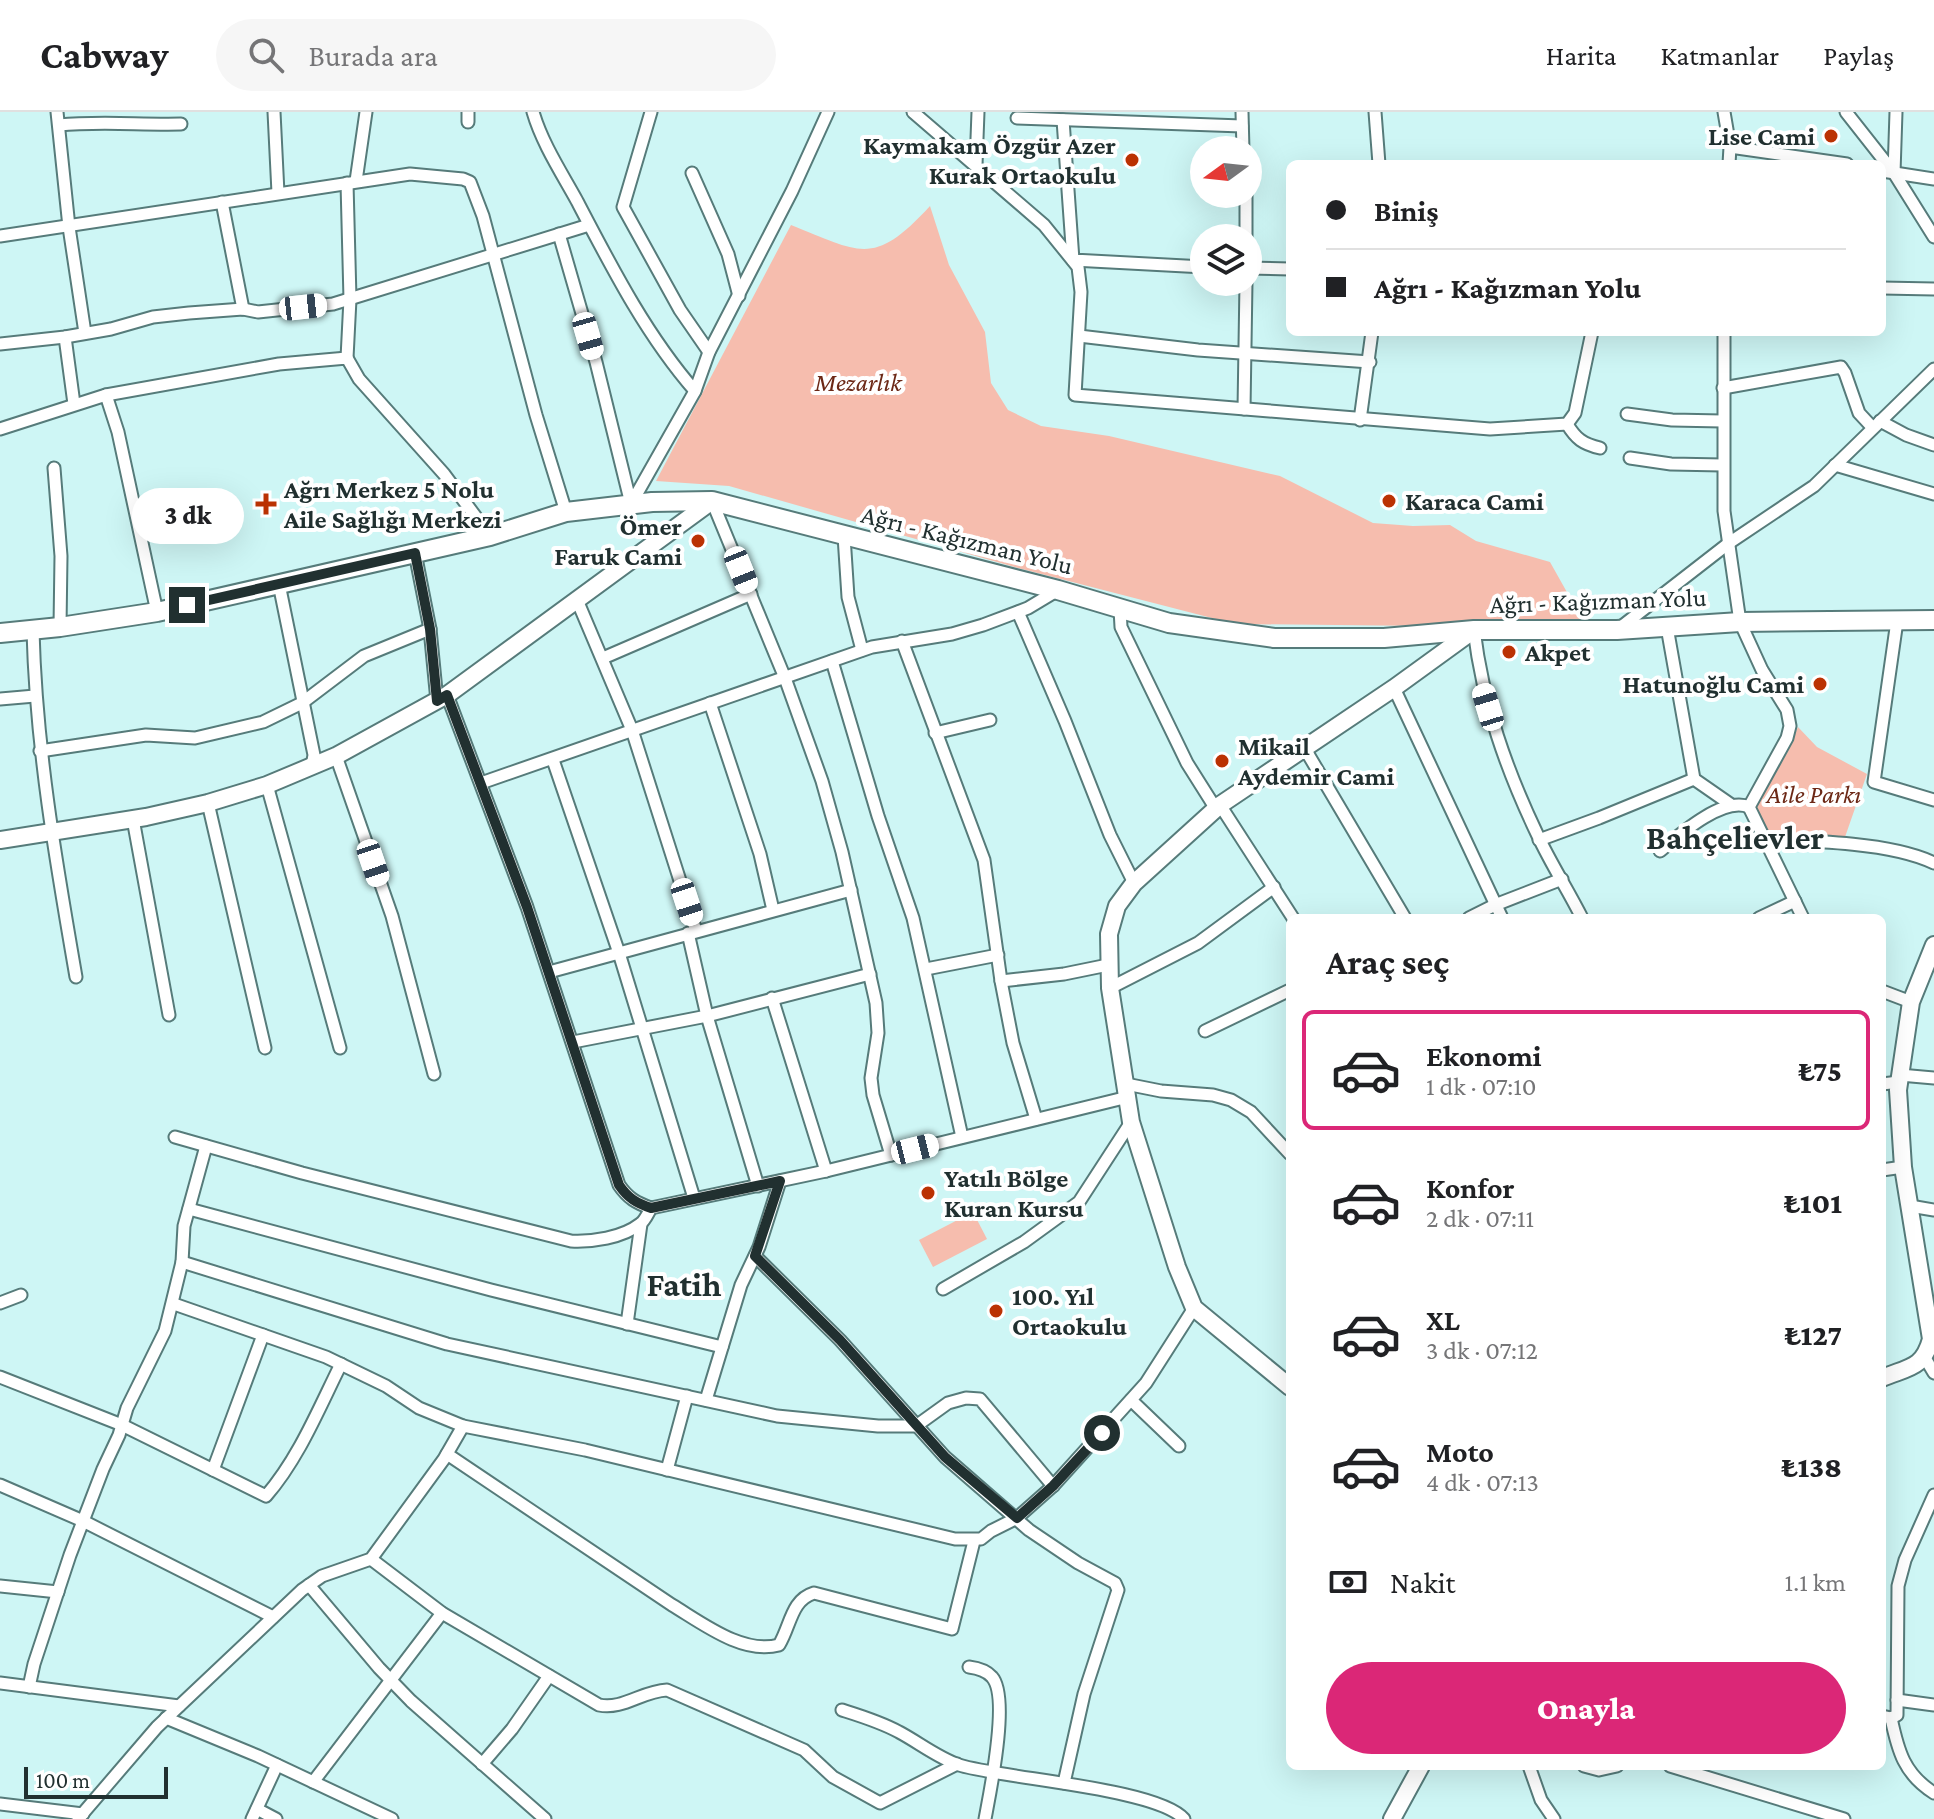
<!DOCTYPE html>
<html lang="tr">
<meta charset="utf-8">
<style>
:root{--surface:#fff;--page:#f6f6f6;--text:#202124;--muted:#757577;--line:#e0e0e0;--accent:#db2777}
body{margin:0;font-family:"Crimson Pro",serif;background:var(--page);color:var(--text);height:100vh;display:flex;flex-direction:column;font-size:30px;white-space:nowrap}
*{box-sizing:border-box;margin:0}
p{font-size:26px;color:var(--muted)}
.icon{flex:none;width:44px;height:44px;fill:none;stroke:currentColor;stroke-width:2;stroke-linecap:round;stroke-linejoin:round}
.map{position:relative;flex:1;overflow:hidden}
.side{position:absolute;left:1286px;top:802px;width:600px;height:856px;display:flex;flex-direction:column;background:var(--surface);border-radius:12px;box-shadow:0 8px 32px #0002}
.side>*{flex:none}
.banner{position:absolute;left:1286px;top:48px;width:600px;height:176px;border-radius:12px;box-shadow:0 8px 32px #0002;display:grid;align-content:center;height:176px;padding:0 40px;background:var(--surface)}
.needle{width:52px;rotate:255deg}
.tools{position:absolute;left:1190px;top:24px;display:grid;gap:16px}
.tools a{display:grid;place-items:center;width:72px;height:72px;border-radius:50%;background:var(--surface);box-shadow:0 8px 32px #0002;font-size:40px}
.scale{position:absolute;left:24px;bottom:20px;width:144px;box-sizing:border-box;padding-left:8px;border:4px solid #213030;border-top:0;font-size:22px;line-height:28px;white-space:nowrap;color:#213030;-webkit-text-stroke:6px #fff;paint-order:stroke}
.end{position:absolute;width:36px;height:36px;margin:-18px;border:10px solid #213030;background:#fff;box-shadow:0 0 0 4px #fff}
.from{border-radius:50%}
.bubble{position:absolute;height:56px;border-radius:28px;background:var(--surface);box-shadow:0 8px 32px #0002;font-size:26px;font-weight:800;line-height:56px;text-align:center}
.car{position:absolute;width:24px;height:48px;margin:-24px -12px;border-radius:10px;box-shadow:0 0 6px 2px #0007;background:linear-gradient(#fff 24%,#345 0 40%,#fff 0 76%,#345 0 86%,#fff 0)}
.banner b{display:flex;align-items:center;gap:28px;height:76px;font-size:30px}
.banner b+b{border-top:2px solid var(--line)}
.banner i{width:20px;height:20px;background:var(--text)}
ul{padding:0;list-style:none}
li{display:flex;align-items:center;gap:24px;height:120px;margin:0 16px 12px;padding:0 24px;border:4px solid transparent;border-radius:12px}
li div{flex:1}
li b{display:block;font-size:30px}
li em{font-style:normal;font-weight:800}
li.selected{border-color:var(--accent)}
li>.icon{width:72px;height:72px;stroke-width:1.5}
h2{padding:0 40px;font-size:36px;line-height:96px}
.pay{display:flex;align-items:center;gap:20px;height:88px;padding:0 40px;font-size:30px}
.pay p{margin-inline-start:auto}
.primary-button{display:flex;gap:16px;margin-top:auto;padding:16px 40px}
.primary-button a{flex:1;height:92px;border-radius:48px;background:var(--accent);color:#fff;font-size:32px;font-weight:800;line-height:92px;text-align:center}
header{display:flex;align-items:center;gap:48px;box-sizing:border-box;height:112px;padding:0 40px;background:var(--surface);border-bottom:2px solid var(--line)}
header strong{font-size:38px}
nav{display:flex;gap:44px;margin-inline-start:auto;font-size:28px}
.search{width:560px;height:72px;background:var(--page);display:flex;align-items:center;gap:20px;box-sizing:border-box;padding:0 28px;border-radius:44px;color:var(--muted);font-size:30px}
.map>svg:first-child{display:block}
</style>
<header>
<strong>Cabway</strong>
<div class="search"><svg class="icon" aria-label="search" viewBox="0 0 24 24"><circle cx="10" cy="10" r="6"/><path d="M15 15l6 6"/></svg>Burada ara</div>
<nav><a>Harita</a><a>Katmanlar</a><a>Paylaş</a></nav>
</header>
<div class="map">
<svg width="1934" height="1707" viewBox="0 0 1934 1707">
<rect width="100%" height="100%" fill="#cef6f5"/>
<g fill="#f6bdae">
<path d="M930,94L949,153L985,220L991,271L1008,298L1041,314L1109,324L1280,364L1373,411L1413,414L1450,413L1476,429L1550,450L1582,507L1426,514L1235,512L1018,456L729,374L656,369L791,113C861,141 874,155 930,94Z"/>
<path d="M1798,615L1817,635L1867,662L1845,725L1766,722L1755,697L1787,641Z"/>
<path d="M973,1100L987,1127L933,1155L919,1128Z"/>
</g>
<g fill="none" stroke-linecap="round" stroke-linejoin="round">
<g stroke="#567b7a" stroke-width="15">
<g id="street">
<path d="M57,0L69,115L85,221"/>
<path d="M274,0L278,81"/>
<path d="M468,0V10"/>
<path d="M533,0C542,31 561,60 577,89C611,154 646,223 695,279"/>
<path d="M651,0L623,95L680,198L709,240"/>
<path d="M913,0L1044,113L1078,155L1081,180L1075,283L1490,317L1567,312L1575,301L1592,220"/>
<path d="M1242,0L1243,38"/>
<path d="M1375,0L1379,52"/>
<path d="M1724,0L1730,35L1729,52"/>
<path d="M1846,0L1894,61L1934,125"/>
<path d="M1017,6L1242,14"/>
<path d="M1063,8L1073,148L1204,155"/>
<path d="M59,13C100,9 140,13 181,12"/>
<path d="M1730,35L1847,52"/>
<path d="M976,53L978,0"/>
<path d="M1882,59L1934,67"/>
<path d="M692,61L728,142L739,184"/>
<path d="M1894,61L1896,0"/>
<path d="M356,69L366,0"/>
<path d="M1246,82V126"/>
<path d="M222,90L243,197"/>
<path d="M559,122L596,250L631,392"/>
<path d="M0,124L410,62L463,67L470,70L483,104L536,303L566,400"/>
<path d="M1248,156L1290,157"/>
<path d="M1882,176L1934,177"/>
<path d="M1724,220V399L1740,510L1762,558L1787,598L1790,614L1787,626L1749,695L1803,806"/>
<path d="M1079,224L1198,238L1370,250"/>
<path d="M65,225L74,292"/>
<path d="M0,232L65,225L111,217L153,205L189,201L243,197L258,200L333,192L589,113"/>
<path d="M347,246L350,187L347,71"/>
<path d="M1723,276L1841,255L1845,261L1859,301L1872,315"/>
<path d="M106,283L118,320L157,500"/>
<path d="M1244,297L1246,170"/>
<path d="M1627,302L1672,308L1722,309"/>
<path d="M1360,308L1372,220"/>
<path d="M1880,309L1906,323L1934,333"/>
<path d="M1567,312C1576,327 1583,332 1600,336"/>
<path d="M0,317L106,283L279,252L347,246L359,267L444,362L490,424"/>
<path d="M1630,346L1671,352L1722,353"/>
<path d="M1835,353L1934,382"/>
<path d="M54,356L61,444L60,515"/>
<path d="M712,389L785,566L822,669L842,740L876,891L878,921L871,966L873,983L891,1043"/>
<path d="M631,392L695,279L709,240L792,79L828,0"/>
<path d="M844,424L848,485L862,538"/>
<path d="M415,441L430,517L437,589"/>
<path d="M279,472L314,643L312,654"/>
<path d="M577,488L632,618L696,819"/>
<path d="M1120,497L1121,515L1187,651L1216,697"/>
<path d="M1018,500L1065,609L1110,723L1134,771"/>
<path d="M1897,509L1874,670L1934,688"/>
<path d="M1667,515L1694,667L1730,692"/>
<path d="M1474,518C1483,592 1506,657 1538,724C1551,752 1568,778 1582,806"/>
<path d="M1617,518L1729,431L1814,374L1934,257"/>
<path d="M33,519C36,636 56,750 76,865"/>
<path d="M902,529L984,748L1001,869L1013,931L1036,1007"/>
<path d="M603,546L751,482"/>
<path d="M832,549L878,704L913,806L962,1025"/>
<path d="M1394,576L1502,806"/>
<path d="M447,583L527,795L619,1073C628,1086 636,1091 651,1096L826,1059L1128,985"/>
<path d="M0,587L35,584"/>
<path d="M710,591L760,742L773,798"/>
<path d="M935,621L990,608"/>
<path d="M1305,637L1405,806"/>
<path d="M40,639L146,623L195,626L263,610L302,591L364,544L430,517"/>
<path d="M336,644L392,804L434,962"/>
<path d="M553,648L619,841L694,1086"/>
<path d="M481,671L872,535L952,522L983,513L1028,496L1058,478"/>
<path d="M267,673L340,936"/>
<path d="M208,691L265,936"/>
<path d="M1220,693L1293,806"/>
<path d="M133,707L169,903"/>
<path d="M1539,728L1599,706L1694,667"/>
<path d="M1763,728C1812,729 1890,730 1934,751"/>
<path d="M1660,739C1679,723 1723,684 1749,695"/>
<path d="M1469,806L1495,793L1562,767"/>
<path d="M1759,806L1795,789"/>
<path d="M688,821L707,904L758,1074"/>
<path d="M926,857L998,843"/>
<path d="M549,860L851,778"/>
<path d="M1001,869L1064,862L1108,853"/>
<path d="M1110,876L1198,831L1274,775"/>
<path d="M1882,879L1911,890"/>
<path d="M772,886L826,1059"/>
<path d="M1205,919L1290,878"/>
<path d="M573,930L707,904L870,862"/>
<path d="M1900,963L1934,966"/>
<path d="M1126,972L1161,979L1213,983L1231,988L1251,1000L1290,1042"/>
<path d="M1882,972L1899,970"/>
<path d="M175,1025L302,1061L571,1129C592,1130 622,1126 640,1112C645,1109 648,1101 651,1096"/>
<path d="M1882,1058L1903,1055"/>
<path d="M1910,1094L1934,1098"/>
<path d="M189,1097L491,1178L722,1235"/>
<path d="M755,1144L840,1228L945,1345L1029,1418L1078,1451L1115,1471L1118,1478L1084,1582L1064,1671"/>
<path d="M182,1150L447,1232L777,1304L878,1314H916L948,1291L966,1286L980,1287L1053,1374"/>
<path d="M943,1177L1024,1130L1079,1090L1131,1010"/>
<path d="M0,1191L21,1183"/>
<path d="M174,1192L326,1245L386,1274L419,1296L463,1314L585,1338L955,1427H981L991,1419L1017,1406L1053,1374L1146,1271L1194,1196"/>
<path d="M627,1212L641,1112"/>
<path d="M1925,1246L1934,1261"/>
<path d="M0,1265L122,1313L266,1384C299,1346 319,1296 341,1252"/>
<path d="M706,1288L741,1173L759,1135L780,1069"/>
<path d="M1131,1288L1179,1334"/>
<path d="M447,1342L672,1493C702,1511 743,1543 779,1533C791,1513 791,1488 814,1481L952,1517L974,1429"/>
<path d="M213,1358L263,1223"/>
<path d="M667,1358L687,1284"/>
<path d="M0,1373L83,1409L273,1505"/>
<path d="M371,1447L442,1501L599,1593C623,1598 642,1579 667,1578L804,1638L833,1665L880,1691L957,1652"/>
<path d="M309,1473L379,1556L411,1589L545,1707"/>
<path d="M0,1474L58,1480"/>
<path d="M969,1555C977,1556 986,1558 992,1565C1010,1585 990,1680 985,1707"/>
<path d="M0,1571L179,1594"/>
<path d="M29,1575L34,1552L70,1443L103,1357L119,1323L127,1296L165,1219L182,1150L184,1114L206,1034"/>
<path d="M1897,1588L1934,1593"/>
<path d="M842,1598C861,1604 881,1610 899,1620C918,1630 938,1646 959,1653C1004,1667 1157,1676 1184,1707"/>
<path d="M1882,1604L1891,1606L1897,1603L1898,1474L1905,1448L1934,1383"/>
<path d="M166,1606L258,1644L392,1707"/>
<path d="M1891,1606C1898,1639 1904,1662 1934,1681"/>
<path d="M482,1652L512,1617L549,1564"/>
<path d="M1529,1654L1541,1688L1554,1707"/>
<path d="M1584,1654L1599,1658L1617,1654"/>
<path d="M1670,1654L1844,1707"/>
<path d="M313,1670L442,1501"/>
<path d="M0,1692L83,1702"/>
<path d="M257,1697L276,1707"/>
<path d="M78,1707L157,1615L302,1478L322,1464L371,1447L444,1347L463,1314"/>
<path d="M252,1707L277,1653"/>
</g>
</g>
<g stroke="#567b7a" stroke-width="20">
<g id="secondary">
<path d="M0,728L146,705L208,691L267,673L336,644L447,583L712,389"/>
<path d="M1882,1266C1908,1255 1923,1257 1931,1227L1903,1055L1898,978L1911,890L1934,833"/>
<path d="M1290,1275L1194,1196L1177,1155L1131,1010L1110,876L1109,822L1117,794L1134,771L1220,693L1394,576L1474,518"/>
<path d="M1392,1707L1421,1654"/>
</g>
</g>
<g stroke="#567b7a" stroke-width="22">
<path id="primary" d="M0,521L60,515L157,500L490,424L566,400L652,390L712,389L1058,478L1169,511L1274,526H1384L1474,518H1617L1740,510L1934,508"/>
</g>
<use href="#street" stroke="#fff" stroke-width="11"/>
<use href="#secondary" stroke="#fff" stroke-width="16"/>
<use href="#primary" stroke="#fff" stroke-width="18"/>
</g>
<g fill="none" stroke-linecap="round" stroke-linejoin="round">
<path stroke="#213030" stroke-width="10" d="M187,493L415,441L430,517L437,589L447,583L527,795L619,1073C628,1086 636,1091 651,1096L780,1069L755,1144L840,1228L945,1345L1017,1406L1053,1374L1102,1321"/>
</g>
<g fill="#bb3203" stroke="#fff" stroke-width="3">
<circle cx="1831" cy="24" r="8"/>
<circle cx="1132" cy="48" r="8"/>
<circle cx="1389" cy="389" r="8"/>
<path d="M262 380h8v8h8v8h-8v8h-8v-8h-8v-8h8z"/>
<circle cx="698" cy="429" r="8"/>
<circle cx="1509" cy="540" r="8"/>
<circle cx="1820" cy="572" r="8"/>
<circle cx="1222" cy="649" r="8"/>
<circle cx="928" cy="1081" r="8"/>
<circle cx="996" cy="1199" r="8"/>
</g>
<g text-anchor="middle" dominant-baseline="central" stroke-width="8" stroke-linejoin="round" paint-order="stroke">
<g font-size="26" font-weight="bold" fill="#213030" stroke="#fff" text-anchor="start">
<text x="1815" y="24" text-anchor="end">Lise Cami</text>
<text x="1116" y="33" text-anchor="end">Kaymakam Özgür Azer<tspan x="1116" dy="30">Kurak Ortaokulu</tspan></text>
<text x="284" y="377">Ağrı Merkez 5 Nolu<tspan x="284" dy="30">Aile Sağlığı Merkezi</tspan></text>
<text x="1405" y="389">Karaca Cami</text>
<text x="682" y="414" text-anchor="end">Ömer<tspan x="682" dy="30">Faruk Cami</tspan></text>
<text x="1525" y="540">Akpet</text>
<text x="1804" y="572" text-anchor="end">Hatunoğlu Cami</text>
<text x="1238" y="634">Mikail<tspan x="1238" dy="30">Aydemir Cami</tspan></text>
<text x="944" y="1066">Yatılı Bölge<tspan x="944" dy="30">Kuran Kursu</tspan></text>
<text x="1012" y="1184">100. Yıl<tspan x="1012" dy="30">Ortaokulu</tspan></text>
</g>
<g font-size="26" font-style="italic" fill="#6c2816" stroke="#fff">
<text x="858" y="270">Mezarlık</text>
<text x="1814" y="682">Aile Parkı</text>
</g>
<g font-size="26" fill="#213030" stroke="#fff">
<text transform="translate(967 428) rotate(14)">Ağrı - Kağızman Yolu</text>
<text transform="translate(1598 489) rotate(-2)">Ağrı - Kağızman Yolu</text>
</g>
<g font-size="34" font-weight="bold" fill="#213030" stroke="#fff">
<text x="1735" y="725">Bahçelievler</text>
<text x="684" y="1172">Fatih</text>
</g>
</g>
</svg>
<div class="tools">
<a><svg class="needle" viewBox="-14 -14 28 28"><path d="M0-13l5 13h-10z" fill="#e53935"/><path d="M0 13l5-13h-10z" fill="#757577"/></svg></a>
<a><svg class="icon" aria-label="layers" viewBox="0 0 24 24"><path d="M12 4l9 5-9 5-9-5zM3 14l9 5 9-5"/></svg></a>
</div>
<div class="scale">100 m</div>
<i class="end from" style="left:1102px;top:1321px"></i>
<i class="end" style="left:187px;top:493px"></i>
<div class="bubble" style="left:132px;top:376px;width:112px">3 dk</div>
<i class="car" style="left:303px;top:195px;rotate:84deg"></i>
<i class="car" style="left:588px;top:224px;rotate:164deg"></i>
<i class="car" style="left:741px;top:458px;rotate:158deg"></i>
<i class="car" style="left:1488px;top:595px;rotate:343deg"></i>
<i class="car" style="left:373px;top:751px;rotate:161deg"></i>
<i class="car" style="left:687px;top:790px;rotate:162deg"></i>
<i class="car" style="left:915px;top:1037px;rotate:76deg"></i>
<div class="banner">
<b><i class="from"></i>Biniş</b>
<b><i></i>Ağrı - Kağızman Yolu</b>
</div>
<section class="side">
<h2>Araç seç</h2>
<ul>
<li class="selected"><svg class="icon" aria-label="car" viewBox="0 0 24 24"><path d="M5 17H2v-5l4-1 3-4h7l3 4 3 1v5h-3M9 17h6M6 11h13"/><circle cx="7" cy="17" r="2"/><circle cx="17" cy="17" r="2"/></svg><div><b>Ekonomi</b><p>1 dk · 07:10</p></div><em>₺75</em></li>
<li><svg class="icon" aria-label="car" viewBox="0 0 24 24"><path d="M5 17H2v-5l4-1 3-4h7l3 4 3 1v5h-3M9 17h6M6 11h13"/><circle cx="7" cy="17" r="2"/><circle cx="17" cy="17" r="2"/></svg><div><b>Konfor</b><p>2 dk · 07:11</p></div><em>₺101</em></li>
<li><svg class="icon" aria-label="car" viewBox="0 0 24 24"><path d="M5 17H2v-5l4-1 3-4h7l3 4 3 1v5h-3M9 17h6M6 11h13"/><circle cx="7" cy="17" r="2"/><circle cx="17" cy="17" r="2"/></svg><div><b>XL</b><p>3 dk · 07:12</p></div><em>₺127</em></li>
<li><svg class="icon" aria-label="car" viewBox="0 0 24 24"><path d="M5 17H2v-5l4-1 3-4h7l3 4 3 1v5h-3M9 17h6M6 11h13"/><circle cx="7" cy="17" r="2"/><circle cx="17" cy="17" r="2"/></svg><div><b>Moto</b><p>4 dk · 07:13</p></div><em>₺138</em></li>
</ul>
<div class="pay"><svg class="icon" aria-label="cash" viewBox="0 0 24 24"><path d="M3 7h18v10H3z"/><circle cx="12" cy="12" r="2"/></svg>Nakit<p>1.1 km</p></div>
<div class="primary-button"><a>Onayla</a></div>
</section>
</div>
